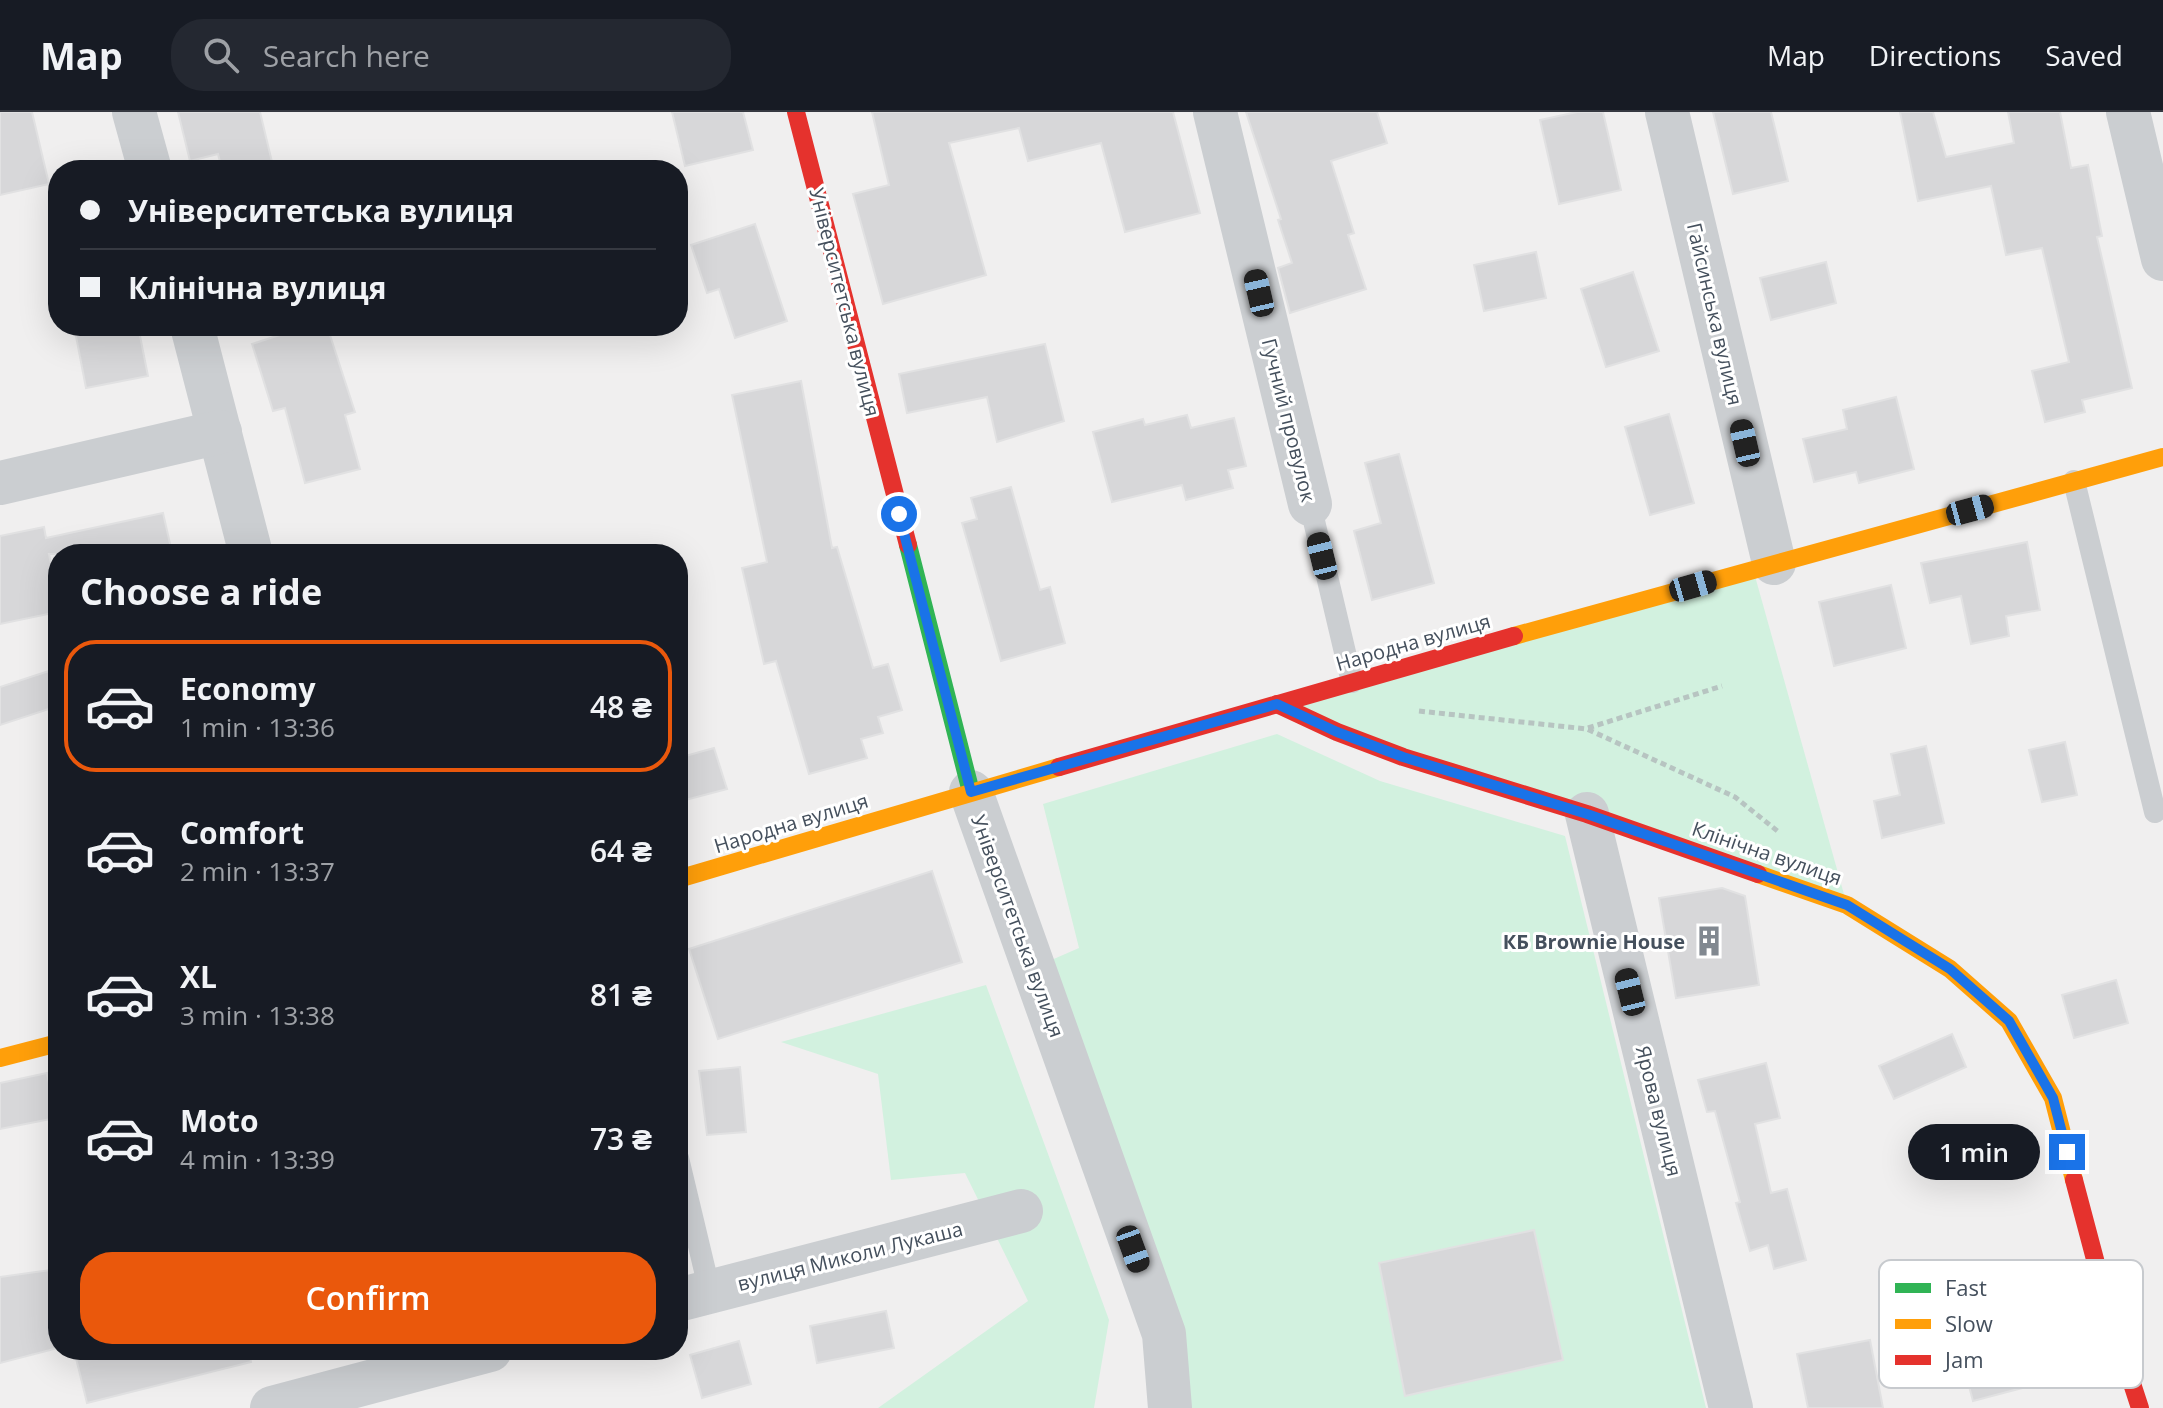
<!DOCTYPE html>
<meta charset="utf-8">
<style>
:root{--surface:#171b24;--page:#242831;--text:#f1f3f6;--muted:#9ea1a6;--line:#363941;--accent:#ea580c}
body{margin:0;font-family:"Open Sans",sans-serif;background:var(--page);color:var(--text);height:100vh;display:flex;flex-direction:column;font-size:30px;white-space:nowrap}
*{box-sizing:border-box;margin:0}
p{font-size:26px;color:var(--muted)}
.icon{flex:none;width:44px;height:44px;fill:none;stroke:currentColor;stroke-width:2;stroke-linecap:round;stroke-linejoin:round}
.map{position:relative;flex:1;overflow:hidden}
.drawer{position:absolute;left:48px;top:432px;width:640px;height:816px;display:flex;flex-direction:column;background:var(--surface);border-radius:32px;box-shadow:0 8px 32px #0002}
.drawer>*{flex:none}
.guide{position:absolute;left:48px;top:48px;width:640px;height:176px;border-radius:32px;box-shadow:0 8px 32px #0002;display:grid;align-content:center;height:176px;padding:0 32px;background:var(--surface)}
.end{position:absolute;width:36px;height:36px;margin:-18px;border:10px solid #1a73e8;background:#fff;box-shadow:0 0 0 4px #fff}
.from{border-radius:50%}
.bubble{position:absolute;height:56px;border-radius:28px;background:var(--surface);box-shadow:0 8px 32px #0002;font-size:26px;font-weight:600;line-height:56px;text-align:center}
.car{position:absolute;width:24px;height:48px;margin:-24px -12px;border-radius:10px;box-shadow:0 0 6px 2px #0007;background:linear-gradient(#222 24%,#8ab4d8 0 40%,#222 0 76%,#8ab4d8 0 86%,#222 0)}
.guide b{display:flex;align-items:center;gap:28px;height:76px;font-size:30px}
.guide b+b{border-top:2px solid var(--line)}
.guide i{width:20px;height:20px;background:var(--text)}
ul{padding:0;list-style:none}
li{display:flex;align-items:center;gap:24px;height:132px;margin:0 16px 12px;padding:0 16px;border:4px solid transparent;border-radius:32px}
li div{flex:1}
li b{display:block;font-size:30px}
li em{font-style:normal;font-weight:600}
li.selected{border-color:var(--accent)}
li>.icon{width:72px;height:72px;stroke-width:1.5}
h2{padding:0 32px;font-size:36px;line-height:96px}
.action{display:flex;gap:16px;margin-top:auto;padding:16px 32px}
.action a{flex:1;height:92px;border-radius:32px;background:var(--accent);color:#fff;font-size:32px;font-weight:600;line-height:92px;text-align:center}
header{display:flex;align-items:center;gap:48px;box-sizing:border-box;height:112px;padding:0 40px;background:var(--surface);border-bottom:2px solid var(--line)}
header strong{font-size:38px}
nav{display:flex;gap:44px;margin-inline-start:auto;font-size:28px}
.search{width:560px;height:72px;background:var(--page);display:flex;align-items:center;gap:20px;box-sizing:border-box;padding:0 28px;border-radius:32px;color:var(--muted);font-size:30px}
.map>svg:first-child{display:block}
</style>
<header>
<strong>Map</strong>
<div class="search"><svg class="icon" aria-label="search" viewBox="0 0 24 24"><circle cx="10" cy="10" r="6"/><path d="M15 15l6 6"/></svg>Search here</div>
<nav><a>Map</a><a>Directions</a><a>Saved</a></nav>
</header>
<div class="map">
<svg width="2163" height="1296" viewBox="0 0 2163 1296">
<rect width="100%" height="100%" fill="#f0efef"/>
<g fill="#d2f1df">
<path d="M1753,457L1847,793L1277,592Z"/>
<path d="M1277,622L1380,669L1565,724L1706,1296H1170L1033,856L1079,836L1043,692Z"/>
<path d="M986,873L1109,1208L1094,1296H878L1028,1189L965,1061L891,1068L878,962L781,930Z"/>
</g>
<g fill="#d7d7d9" stroke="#e1e1e2" stroke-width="2">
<path d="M0,0H32L49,72L0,83Z"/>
<path d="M178,0H260L272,50L240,58H222L218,42L190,49Z"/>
<path d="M672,0H743L753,38L685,54Z"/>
<path d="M872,0H1173L1200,101L1125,120L1101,31L1028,49L1019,16L949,31L986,163L883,192L853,82L889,73Z"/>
<path d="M1246,0H1377L1387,31L1331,49L1354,121L1348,123L1366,177L1290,201L1278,156L1292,151L1278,108L1281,107Z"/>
<path d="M1577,0H1603L1621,78L1559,92L1540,8Z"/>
<path d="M1713,0H1771L1788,69L1733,82Z"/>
<path d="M1900,0H1933L1946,45L2014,31L2008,0H2060L2071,56L2088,53L2102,124L2097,125L2132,276L2082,288L2085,300L2045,310L2032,259L2069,250L2042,136L2006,143L1991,74L1918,89Z"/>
<path d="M755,112L787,209L735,226L719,177L707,181L691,133Z"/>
<path d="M1536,140L1546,186L1484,199L1474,153Z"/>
<path d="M1826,150L1836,191L1771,208L1760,166Z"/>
<path d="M1633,160L1659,239L1606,255L1581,177Z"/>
<path d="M74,214H138L148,264L86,276Z"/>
<path d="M307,214H327L355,300L345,303L360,357L305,371L285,296L273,299L252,232Z"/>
<path d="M1045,232L1064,309L997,330L987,285L907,301L899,262Z"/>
<path d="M801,269L832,436L837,435L873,556L888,552L902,598L878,605L883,621L861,627L867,646L809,662L776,549L764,552L742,456L767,450L732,283Z"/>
<path d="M1896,285L1914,357L1859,371L1856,360L1814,370L1803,327L1847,317L1843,298Z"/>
<path d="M1669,302L1694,391L1650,403L1625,315Z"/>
<path d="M1187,303L1191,316L1234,306L1246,354L1228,358L1233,376L1186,388L1182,373L1112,390L1093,320L1143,307L1145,313Z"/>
<path d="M1399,342L1434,471L1372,488L1354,419L1381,411L1365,351Z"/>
<path d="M1011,375L1040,478L1050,475L1065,531L1001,549L962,411L977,407L971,386Z"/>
<path d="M163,401L171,436L160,438V442H49L58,485V500L0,512V424L44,415L46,426Z"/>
<path d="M2027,430L2040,498L2006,504L2009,524L1971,532L1961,484L1930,491L1921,451Z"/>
<path d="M1891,473L1906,536L1834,554L1819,490Z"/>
<path d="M58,556V594L0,613V575Z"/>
<path d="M2065,630L2077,683L2042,690L2029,638Z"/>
<path d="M1926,634L1944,711L1882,726L1874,689L1900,683L1891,642Z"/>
<path d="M714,636L727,677L678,690V646Z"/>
<path d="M932,759L962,850L718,927L689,837Z"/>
<path d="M1722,776L1745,784L1759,873L1676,886L1659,786Z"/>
<path d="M2116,868L2128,911L2074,926L2062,883Z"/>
<path d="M1952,922L1966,955L1894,987L1879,954Z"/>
<path d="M1766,951L1780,1006L1755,1012L1771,1081L1787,1077L1806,1148L1774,1157L1768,1133L1750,1139L1736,1091L1740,1090L1715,999L1707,1000L1698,968Z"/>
<path d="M740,955L746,1020L707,1023L699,959Z"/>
<path d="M47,961L56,1006L0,1017V971Z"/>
<path d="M1534,1118L1563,1248L1405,1284L1379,1151Z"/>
<path d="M50,1158L58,1194V1236L0,1251V1165Z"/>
<path d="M1989,1190L1996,1212L2023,1205L2041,1271L1973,1289L1949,1201Z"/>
<path d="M886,1199L894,1236L817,1251L810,1214Z"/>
<path d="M1870,1228L1883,1296H1808L1797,1242Z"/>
<path d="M739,1229L751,1272L702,1286L690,1243Z"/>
<path d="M74,1238H249L251,1250L87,1291Z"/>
</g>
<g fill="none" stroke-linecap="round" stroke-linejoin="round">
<g stroke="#b7c4c1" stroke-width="5" stroke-dasharray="6 4" stroke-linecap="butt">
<path d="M1419,599L1587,617L1735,685L1780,721"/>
<path d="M1588,616L1722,574"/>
</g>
<g stroke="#cbced1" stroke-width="22">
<path d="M2074,369L2155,700"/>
<path d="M1310,392L1352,570"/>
<path d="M678,1046L710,1180"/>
</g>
<g stroke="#cbced1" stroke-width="44">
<path d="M134,0L150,58"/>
<path d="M1215,0L1310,392"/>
<path d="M1667,0L1774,451"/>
<path d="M2128,0L2163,147"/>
<path d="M192,214L251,442"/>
<path d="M0,371L220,320"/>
<path d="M971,680L1164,1222L1170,1296"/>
<path d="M1587,702L1731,1296"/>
<path d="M678,1188L1021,1099"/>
<path d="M272,1296L490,1238"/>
</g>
<path stroke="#30b455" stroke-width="18" d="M908,433L971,680"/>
<g stroke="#ff9f0a" stroke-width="18">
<path d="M1514,524L2163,345"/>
<path d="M1758,762L1847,793L1950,857L2009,909L2053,986L2074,1068"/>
<path d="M678,767L1059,655"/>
<path d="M0,946L58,931"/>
</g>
<g stroke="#e5322d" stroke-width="18">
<path d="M796,0L908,433"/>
<path d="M1277,592L1337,620L1403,645L1587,702L1758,762"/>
<path d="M1059,655L1514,524"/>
<path d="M2074,1068L2110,1204L2140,1296"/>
</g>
</g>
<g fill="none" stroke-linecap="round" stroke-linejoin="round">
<path stroke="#1a73e8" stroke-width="10" d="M899,402L971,680L1277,592L1337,620L1403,645L1587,702L1847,793L1950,857L2009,909L2053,986L2067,1040"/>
</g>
<defs>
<g id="building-bare" transform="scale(2.4)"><path d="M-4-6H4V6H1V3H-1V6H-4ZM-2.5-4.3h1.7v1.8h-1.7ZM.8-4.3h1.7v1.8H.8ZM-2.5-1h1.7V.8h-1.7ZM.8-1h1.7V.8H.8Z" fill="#818890" stroke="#fff" stroke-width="2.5" paint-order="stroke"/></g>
</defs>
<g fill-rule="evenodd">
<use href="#building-bare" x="1709" y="829"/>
</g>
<g text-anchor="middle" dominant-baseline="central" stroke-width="6" stroke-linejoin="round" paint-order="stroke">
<g font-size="20" fill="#45505d" stroke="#fff">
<text transform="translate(845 190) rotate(76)">Університетська вулиця</text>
<text transform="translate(1715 202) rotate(77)">Гайсинська вулиця</text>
<text transform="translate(1289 308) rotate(76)">Гучний провулок</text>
<text transform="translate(1413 530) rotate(-16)">Народна вулиця</text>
<text transform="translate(791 711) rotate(-17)">Народна вулиця</text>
<text transform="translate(1767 741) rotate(19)">Клінічна вулиця</text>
<text transform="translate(1018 814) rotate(70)">Університетська вулиця</text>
<text transform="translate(1659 999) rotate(76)">Ярова вулиця</text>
<text transform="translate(850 1144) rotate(-14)">вулиця Миколи Лукаша</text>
</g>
<g font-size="20" font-weight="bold" fill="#45505d" stroke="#fff" text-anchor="end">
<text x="1685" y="829">КБ Brownie House</text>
</g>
</g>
<rect x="1879" y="1148" width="264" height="128" rx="12" fill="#fff" stroke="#c7cace" stroke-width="2"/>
<rect x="1895" y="1171" width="36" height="10" fill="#30b455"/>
<rect x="1895" y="1207" width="36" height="10" fill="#ff9f0a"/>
<rect x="1895" y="1243" width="36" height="10" fill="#e5322d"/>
<g font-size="22" fill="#45505d">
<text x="1945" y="1184">Fast</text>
<text x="1945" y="1220">Slow</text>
<text x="1945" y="1256">Jam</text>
</g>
</svg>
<i class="end from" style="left:899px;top:402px"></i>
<i class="end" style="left:2067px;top:1040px"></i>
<div class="bubble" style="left:1908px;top:1012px;width:132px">1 min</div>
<i class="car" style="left:1259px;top:181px;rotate:347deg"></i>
<i class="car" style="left:1745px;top:331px;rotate:347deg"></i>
<i class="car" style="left:1970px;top:398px;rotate:75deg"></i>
<i class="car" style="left:1322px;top:444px;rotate:346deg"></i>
<i class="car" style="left:1693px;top:474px;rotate:74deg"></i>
<i class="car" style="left:1630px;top:880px;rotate:346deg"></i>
<i class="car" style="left:1133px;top:1137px;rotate:160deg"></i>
<div class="guide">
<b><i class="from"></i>Університетська вулиця</b>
<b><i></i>Клінічна вулиця</b>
</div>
<section class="drawer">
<h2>Choose a ride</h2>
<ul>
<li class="selected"><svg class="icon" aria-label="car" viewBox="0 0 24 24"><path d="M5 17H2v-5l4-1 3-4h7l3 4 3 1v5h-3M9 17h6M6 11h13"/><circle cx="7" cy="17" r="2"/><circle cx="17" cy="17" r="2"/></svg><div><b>Economy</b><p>1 min · 13:36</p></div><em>48 ₴</em></li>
<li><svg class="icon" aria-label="car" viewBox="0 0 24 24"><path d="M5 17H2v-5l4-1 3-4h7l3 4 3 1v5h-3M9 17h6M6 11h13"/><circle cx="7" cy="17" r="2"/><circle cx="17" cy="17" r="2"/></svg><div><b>Comfort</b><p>2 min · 13:37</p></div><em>64 ₴</em></li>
<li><svg class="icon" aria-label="car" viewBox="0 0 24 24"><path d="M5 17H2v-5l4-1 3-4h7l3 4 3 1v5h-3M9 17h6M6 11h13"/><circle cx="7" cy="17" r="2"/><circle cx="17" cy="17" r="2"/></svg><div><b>XL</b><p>3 min · 13:38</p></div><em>81 ₴</em></li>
<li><svg class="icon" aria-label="car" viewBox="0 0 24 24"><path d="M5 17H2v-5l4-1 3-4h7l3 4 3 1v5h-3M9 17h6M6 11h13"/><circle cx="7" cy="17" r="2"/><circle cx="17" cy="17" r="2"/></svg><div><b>Moto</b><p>4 min · 13:39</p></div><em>73 ₴</em></li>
</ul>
<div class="action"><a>Confirm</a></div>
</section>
</div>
